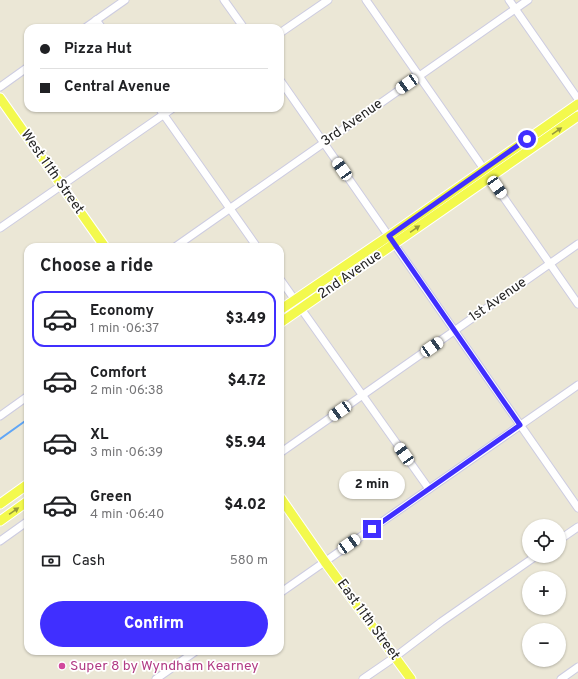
<!DOCTYPE html>
<meta charset="utf-8">
<style>
:root{--surface:#fff;--page:#f2f2f2;--text:#202124;--muted:#757577;--line:#e0e0e0;--accent:#402fff}
body{margin:0;font-family:Overpass,sans-serif;background:var(--page);color:var(--text);height:100vh;display:flex;flex-direction:column;font-size:15px;white-space:nowrap}
*{box-sizing:border-box;margin:0}
p{font-size:13px;color:var(--muted)}
.icon{flex:none;width:22px;height:22px;fill:none;stroke:currentColor;stroke-width:2;stroke-linecap:round;stroke-linejoin:round}
.map{position:relative;flex:1;overflow:hidden}
.sheet{position:absolute;left:24px;top:243px;width:260px;height:412px;display:flex;flex-direction:column;background:var(--surface);border-radius:12px;box-shadow:0 1px 3px #0004}
.sheet>*{flex:none}
.guide{position:absolute;left:24px;top:24px;width:260px;height:88px;border-radius:12px;box-shadow:0 1px 3px #0004;display:grid;align-content:center;height:88px;padding:0 16px;background:var(--surface)}
.fabs{position:absolute;left:522px;top:519px;display:grid;gap:8px}
.fabs a{display:grid;place-items:center;width:44px;height:44px;border-radius:50%;background:var(--surface);box-shadow:0 1px 3px #0004;font-size:20px}
.end{position:absolute;width:18px;height:18px;margin:-9px;border:5px solid #402fff;background:#fff;box-shadow:0 0 0 2px #fff}
.from{border-radius:50%}
.bubble{position:absolute;height:28px;border-radius:14px;background:var(--surface);box-shadow:0 1px 3px #0004;font-size:13px;font-weight:800;line-height:28px;text-align:center}
.car{position:absolute;width:12px;height:24px;margin:-12px -6px;border-radius:5px;box-shadow:0 0 3px 1px #0007;background:linear-gradient(#fff 24%,#345 0 40%,#fff 0 76%,#345 0 86%,#fff 0)}
.guide b{display:flex;align-items:center;gap:14px;height:38px;font-size:15px}
.guide b+b{border-top:1px solid var(--line)}
.guide i{width:10px;height:10px;background:var(--text)}
ul{padding:0;list-style:none}
li{display:flex;align-items:center;gap:12px;height:56px;margin:0 8px 6px;padding:0 8px;border:2px solid transparent;border-radius:12px}
li div{flex:1}
li b{display:block;font-size:15px}
li em{font-style:normal;font-weight:800}
li.on{border-color:var(--accent)}
li>.icon{width:36px;height:36px;stroke-width:1.5}
h2{padding:0 16px;font-size:18px;line-height:48px}
.pay{display:flex;align-items:center;gap:10px;height:44px;padding:0 16px;font-size:15px}
.pay p{margin-inline-start:auto}
.action{display:flex;gap:8px;margin-top:auto;padding:8px 16px}
.action a{flex:1;height:46px;border-radius:24px;background:var(--accent);color:#fff;font-size:16px;font-weight:800;line-height:46px;text-align:center}
.map>svg:first-child{display:block}
</style>
<div class="map">
<svg width="578" height="679" viewBox="0 0 578 679">
<rect width="100%" height="100%" fill="#ebe7d6"/>
<g fill="none" stroke-linecap="round" stroke-linejoin="round">
<path stroke="#60a6f6" stroke-width="2" d="M0,439L28,419"/>
<g stroke="#cdcce1" stroke-width="9">
<g id="minor">
<path d="M224,0L244,28"/>
<path d="M366,0L578,304"/>
<path d="M509,0L578,99"/>
<path d="M96,20L102,28"/>
<path d="M85,28L125,0"/>
<path d="M280,33L328,0"/>
<path d="M280,80L578,508"/>
<path d="M0,87L28,67"/>
<path d="M159,108L257,247"/>
<path d="M0,228L173,108"/>
<path d="M175,247L528,0"/>
<path d="M280,279L429,489"/>
<path d="M0,416L28,396"/>
<path d="M280,453L578,244"/>
<path d="M559,540L578,527"/>
<path d="M0,541L28,521"/>
<path d="M280,593L578,385"/>
<path d="M156,679L196,651"/>
<path d="M363,679L395,657L441,622L536,556"/>
<path d="M561,679L578,667"/>
</g>
</g>
<g stroke="#fff" stroke-width="11">
<g id="major">
<path d="M0,98L105,247"/>
<path d="M280,310L389,236L578,104"/>
<path d="M280,323L578,116"/>
<path d="M280,497L325,562L411,679"/>
<path d="M0,504L28,484"/>
<path d="M0,521L28,501"/>
</g>
</g>
<use href="#minor" stroke="#fff" stroke-width="7"/>
<use href="#major" stroke="#f3f94d" stroke-width="9"/>
</g>
<defs><path id="oneway-solid" d="M-6-.8H1V-3.2L6.5 0L1 3.2V.8H-6Z"/></defs>
<g fill="#979a3b">
<use href="#oneway-solid" transform="translate(557 131) rotate(-35)"/>
<use href="#oneway-solid" transform="translate(415 229) rotate(-35)"/>
<use href="#oneway-solid" transform="translate(14 511) rotate(-35)"/>
</g>
<g fill="none" stroke-linecap="round" stroke-linejoin="round">
<path stroke="#402fff" stroke-width="5" d="M372,529L520,425L389,236L527,139"/>
</g>
<circle fill="#d1479c" stroke="#fff" stroke-width="1.5" cx="62" cy="666" r="4"/>
<g text-anchor="middle" dominant-baseline="central" stroke-width="3.5" stroke-linejoin="round" paint-order="stroke">
<g font-size="14" fill="#262626" stroke="#fff">
<text transform="translate(352 123) rotate(-35)">3rd Avenue</text>
<text transform="translate(52 172) rotate(55)">West 11th Street</text>
<text transform="translate(350 275) rotate(-35)">2nd Avenue</text>
<text transform="translate(498 300) rotate(-35)">1st Avenue</text>
<text transform="translate(368 620) rotate(54)">East 11th Street</text>
</g>
<g font-size="14" fill="#b23c85" stroke="#fff" text-anchor="start">
<text x="70" y="666">Super 8 by Wyndham Kearney</text>
</g>
</g>
</svg>
<div class="fabs">
<a><svg class="icon" aria-label="locate" viewBox="0 0 24 24"><circle cx="12" cy="12" r="6"/><path d="M12 2v4M12 18v4M2 12h4M18 12h4"/></svg></a>
<a>+</a>
<a>−</a>
</div>
<i class="end from" style="left:527px;top:139px"></i>
<i class="end" style="left:372px;top:529px"></i>
<div class="bubble" style="left:339px;top:471px;width:66px">2 min</div>
<i class="car" style="left:407px;top:84px;rotate:235deg"></i>
<i class="car" style="left:342px;top:169px;rotate:325deg"></i>
<i class="car" style="left:497px;top:187px;rotate:145deg"></i>
<i class="car" style="left:432px;top:347px;rotate:55deg"></i>
<i class="car" style="left:340px;top:411px;rotate:235deg"></i>
<i class="car" style="left:404px;top:454px;rotate:325deg"></i>
<i class="car" style="left:349px;top:544px;rotate:55deg"></i>
<div class="guide">
<b><i class="from"></i>Pizza Hut</b>
<b><i></i>Central Avenue</b>
</div>
<section class="sheet">
<h2>Choose a ride</h2>
<ul>
<li class="on"><svg class="icon" aria-label="car" viewBox="0 0 24 24"><path d="M5 17H2v-5l4-1 3-4h7l3 4 3 1v5h-3M9 17h6M6 11h13"/><circle cx="7" cy="17" r="2"/><circle cx="17" cy="17" r="2"/></svg><div><b>Economy</b><p>1 min · 06:37</p></div><em>$3.49</em></li>
<li><svg class="icon" aria-label="car" viewBox="0 0 24 24"><path d="M5 17H2v-5l4-1 3-4h7l3 4 3 1v5h-3M9 17h6M6 11h13"/><circle cx="7" cy="17" r="2"/><circle cx="17" cy="17" r="2"/></svg><div><b>Comfort</b><p>2 min · 06:38</p></div><em>$4.72</em></li>
<li><svg class="icon" aria-label="car" viewBox="0 0 24 24"><path d="M5 17H2v-5l4-1 3-4h7l3 4 3 1v5h-3M9 17h6M6 11h13"/><circle cx="7" cy="17" r="2"/><circle cx="17" cy="17" r="2"/></svg><div><b>XL</b><p>3 min · 06:39</p></div><em>$5.94</em></li>
<li><svg class="icon" aria-label="car" viewBox="0 0 24 24"><path d="M5 17H2v-5l4-1 3-4h7l3 4 3 1v5h-3M9 17h6M6 11h13"/><circle cx="7" cy="17" r="2"/><circle cx="17" cy="17" r="2"/></svg><div><b>Green</b><p>4 min · 06:40</p></div><em>$4.02</em></li>
</ul>
<div class="pay"><svg class="icon" aria-label="cash" viewBox="0 0 24 24"><path d="M3 7h18v10H3z"/><circle cx="12" cy="12" r="2"/></svg>Cash<p>580 m</p></div>
<div class="action"><a>Confirm</a></div>
</section>
</div>
